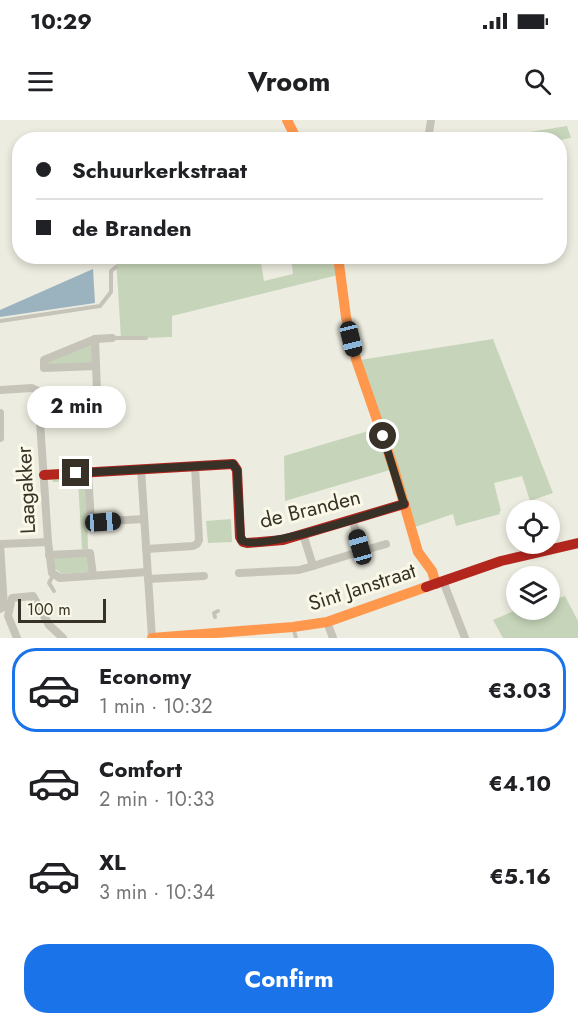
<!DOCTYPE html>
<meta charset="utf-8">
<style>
:root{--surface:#fff;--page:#f6f6f6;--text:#202124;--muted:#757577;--line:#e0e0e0;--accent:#1a73e8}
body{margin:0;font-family:Jost,sans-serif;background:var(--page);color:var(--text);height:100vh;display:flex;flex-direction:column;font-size:22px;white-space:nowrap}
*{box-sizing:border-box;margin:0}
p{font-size:20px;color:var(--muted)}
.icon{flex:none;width:33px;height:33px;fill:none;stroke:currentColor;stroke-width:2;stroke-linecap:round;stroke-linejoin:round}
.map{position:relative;height:518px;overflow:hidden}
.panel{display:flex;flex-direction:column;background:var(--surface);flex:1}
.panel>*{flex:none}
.top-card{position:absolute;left:12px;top:12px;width:555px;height:132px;border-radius:24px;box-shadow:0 3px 9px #0003;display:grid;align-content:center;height:132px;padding:0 24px;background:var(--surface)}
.buttons{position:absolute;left:506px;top:380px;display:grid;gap:12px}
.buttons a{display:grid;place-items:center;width:54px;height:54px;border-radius:50%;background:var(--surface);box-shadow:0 3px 9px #0003;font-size:30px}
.scale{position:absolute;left:18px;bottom:15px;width:88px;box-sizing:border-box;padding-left:6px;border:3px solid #373127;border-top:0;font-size:16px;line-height:21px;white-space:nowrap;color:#373127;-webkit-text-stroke:4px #faf8e6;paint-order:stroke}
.end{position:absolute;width:27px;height:27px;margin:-14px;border:8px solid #373127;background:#fff;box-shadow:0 0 0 3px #fff}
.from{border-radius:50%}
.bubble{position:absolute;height:42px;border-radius:21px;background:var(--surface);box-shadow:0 3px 9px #0003;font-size:20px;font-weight:700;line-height:42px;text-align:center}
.car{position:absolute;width:18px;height:36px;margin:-18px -9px;border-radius:8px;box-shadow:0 0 4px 2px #0007;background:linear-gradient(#222 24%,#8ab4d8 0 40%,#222 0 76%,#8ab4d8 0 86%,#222 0)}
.top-card b{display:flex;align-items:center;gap:21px;height:57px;font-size:22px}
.top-card b+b{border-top:2px solid var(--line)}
.top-card i{width:15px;height:15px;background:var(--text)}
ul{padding:10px 0 0;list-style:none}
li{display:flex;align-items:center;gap:18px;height:84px;margin:0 12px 9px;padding:0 12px;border:3px solid transparent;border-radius:24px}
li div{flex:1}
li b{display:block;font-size:22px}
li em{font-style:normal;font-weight:700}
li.current{border-color:var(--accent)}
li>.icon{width:54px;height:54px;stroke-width:1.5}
.cta{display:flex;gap:12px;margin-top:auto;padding:12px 24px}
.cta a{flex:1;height:69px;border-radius:24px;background:var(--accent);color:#fff;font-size:24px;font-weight:700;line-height:69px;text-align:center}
.status{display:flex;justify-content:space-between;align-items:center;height:42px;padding:0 30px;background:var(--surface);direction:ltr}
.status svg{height:16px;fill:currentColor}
header{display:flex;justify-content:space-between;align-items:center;height:78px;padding:0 24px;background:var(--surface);font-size:27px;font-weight:700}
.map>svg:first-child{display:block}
</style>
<div class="status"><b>10:29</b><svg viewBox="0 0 49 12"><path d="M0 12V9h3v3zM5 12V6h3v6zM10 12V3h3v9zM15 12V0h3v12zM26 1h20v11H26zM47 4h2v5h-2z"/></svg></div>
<header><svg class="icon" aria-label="menu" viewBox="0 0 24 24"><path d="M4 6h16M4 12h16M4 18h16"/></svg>Vroom<svg class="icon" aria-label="search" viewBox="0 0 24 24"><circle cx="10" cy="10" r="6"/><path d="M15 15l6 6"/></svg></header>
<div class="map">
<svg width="578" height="518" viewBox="0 0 578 518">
<rect width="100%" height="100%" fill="#edece0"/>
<g fill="#c6d5b9">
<path d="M567,6L571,18L560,20L486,19Z"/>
<path d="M116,137H260L264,161L293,154L291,137H334L338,155L172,196V217L121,219Z"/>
<path d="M493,219L553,373L530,381L522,356L494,363L501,391L499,392L500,394L456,406L453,394L415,407L360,240Z"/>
<path d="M93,222V243L48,246L47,242Z"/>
<path d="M375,309L390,350L285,381L284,336Z"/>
<path d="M86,355L88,429H82L78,361L53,362L52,356Z"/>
<path d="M231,399L232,422L208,423L206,401Z"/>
<path d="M88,437L89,452L62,454L54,448V438Z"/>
<path d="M565,476L578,501V518H503L493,500L518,489H549V481Z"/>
</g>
<path fill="#9ab3bf" d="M93,149L95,183L0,197V190Z"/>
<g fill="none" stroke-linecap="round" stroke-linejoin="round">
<g stroke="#c6c4b9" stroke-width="4">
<path d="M0,201L100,186L111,172V151L116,147"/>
<path d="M113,218H146"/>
<path d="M53,455L49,463L54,471"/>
<path d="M215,497L214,493L218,491"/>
<path d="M293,507L296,518"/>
</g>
<g stroke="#c6c4b9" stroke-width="8">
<path d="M428,20L431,0"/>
<path d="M95,219L112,218"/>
<path d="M0,270L32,268L38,271L48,422L52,453L60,458L147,452"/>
<path d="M0,293V318"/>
<path d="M40,302L98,298L95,219L44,240V248L96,246"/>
<path d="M141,349L152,518"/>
<path d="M88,352L91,402L144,399"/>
<path d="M303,414L313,446L362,431L352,399"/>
<path d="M0,424L4,487L0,489"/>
<path d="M1,424L48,422"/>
<path d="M146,429L193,426L197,424L199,420L195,346"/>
<path d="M362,431L386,424"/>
<path d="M49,435L90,433L93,455"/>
<path d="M239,453L299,450L313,446"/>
<path d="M148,459L204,456"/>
<path d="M443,461L465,518"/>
<path d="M327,502L333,518"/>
<path d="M17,518L8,496L12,478L33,476L49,505L63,518"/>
</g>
<g stroke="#ff974d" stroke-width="10">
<path d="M287,0L297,20"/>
<path d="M338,136L346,197L356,239L394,349L418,432L432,451L436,464"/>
<path d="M152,518L293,507L327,502L426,467"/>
</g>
<g stroke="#b3261e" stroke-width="10">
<path d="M44,355L233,344L237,350L240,417L243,422L247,423L283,420L404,384"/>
<path d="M426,467L501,441L578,423"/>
</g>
</g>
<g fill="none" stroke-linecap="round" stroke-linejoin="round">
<path stroke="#373127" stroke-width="8" d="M76,353L233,344L237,350L241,420C258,433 378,391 404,384L383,316"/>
</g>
<g text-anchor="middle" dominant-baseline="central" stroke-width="6" stroke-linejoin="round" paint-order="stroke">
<g font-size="21" fill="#373127" stroke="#faf8e6">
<text transform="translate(26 370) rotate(-93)">Laagakker</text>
<text transform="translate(310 389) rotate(-14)">de Branden</text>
<text transform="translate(362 467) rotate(-18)">Sint Janstraat</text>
</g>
</g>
</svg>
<div class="buttons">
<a><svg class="icon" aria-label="locate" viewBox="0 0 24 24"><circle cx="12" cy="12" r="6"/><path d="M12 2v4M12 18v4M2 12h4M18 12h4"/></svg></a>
<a><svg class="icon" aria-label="layers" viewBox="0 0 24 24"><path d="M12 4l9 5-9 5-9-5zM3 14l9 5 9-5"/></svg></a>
</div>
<div class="scale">100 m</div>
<i class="end from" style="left:383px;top:316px"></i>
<i class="end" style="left:76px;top:353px"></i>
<div class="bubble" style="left:27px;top:266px;width:99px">2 min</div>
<i class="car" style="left:351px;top:219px;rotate:166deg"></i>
<i class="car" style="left:103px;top:402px;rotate:86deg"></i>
<i class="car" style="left:360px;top:427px;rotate:344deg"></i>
<div class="top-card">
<b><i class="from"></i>Schuurkerkstraat</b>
<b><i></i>de Branden</b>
</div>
</div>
<section class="panel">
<ul>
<li class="current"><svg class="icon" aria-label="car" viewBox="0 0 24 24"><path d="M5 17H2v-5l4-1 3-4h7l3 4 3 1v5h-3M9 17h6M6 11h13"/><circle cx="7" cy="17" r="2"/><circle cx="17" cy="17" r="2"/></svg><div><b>Economy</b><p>1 min · 10:32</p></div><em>€3.03</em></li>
<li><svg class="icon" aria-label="car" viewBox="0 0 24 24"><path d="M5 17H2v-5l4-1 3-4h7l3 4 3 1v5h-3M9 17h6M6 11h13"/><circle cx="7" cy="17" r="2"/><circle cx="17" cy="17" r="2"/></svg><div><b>Comfort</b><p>2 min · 10:33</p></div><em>€4.10</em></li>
<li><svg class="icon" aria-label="car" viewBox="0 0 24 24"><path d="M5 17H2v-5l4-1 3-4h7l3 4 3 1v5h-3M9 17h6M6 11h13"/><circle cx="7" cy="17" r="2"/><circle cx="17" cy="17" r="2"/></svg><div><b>XL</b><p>3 min · 10:34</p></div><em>€5.16</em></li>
</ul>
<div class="cta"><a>Confirm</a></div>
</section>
